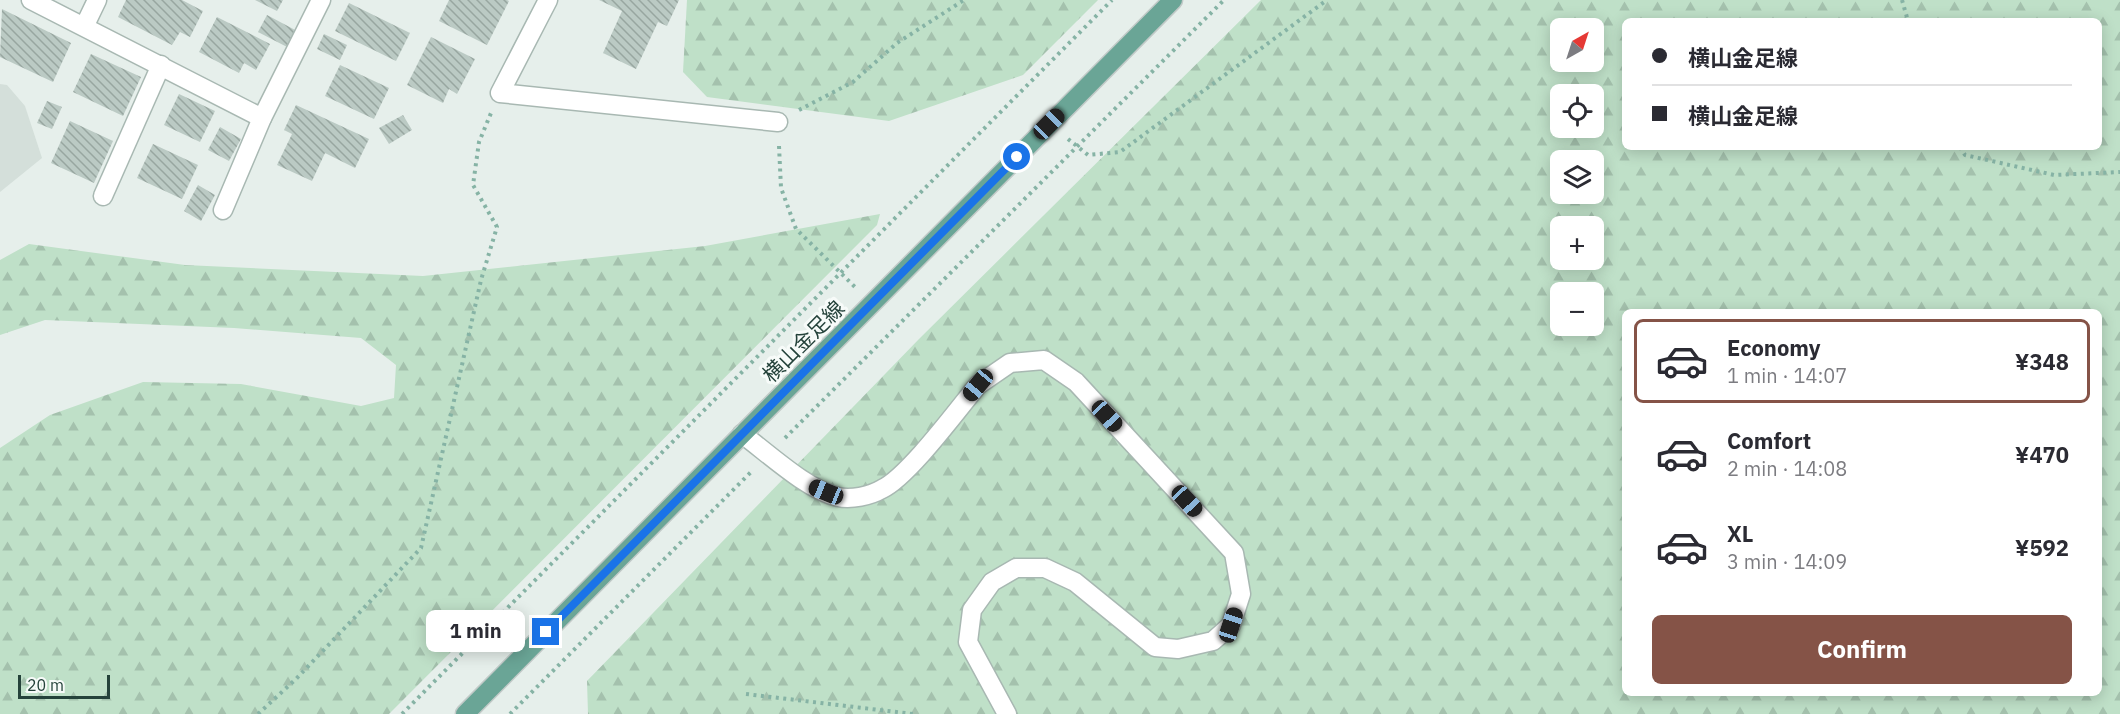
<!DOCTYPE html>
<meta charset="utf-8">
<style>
:root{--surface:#fff;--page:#f7f7f7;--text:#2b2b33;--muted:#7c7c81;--line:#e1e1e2;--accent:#855347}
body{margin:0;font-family:"IBM Plex Sans","Noto Sans JP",sans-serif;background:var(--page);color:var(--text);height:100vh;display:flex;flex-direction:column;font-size:22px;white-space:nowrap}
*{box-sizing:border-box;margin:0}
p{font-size:20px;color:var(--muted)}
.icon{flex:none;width:33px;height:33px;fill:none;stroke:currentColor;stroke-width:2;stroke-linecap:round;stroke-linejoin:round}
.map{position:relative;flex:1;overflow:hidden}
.side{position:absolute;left:1622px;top:309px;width:480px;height:387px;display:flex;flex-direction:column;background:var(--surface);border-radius:9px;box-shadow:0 3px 15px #0003}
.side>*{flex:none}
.banner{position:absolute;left:1622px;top:18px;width:480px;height:132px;border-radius:9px;box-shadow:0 3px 15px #0003;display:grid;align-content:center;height:132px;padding:0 30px;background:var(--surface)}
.needle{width:39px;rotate:39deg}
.buttons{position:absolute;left:1550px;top:18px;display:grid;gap:12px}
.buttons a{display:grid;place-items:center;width:54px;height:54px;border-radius:9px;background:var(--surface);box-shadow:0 3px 15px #0003;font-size:30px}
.scale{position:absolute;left:18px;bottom:15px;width:92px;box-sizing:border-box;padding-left:6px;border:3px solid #24423a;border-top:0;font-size:16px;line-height:21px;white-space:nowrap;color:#24423a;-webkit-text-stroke:4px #f7fbf9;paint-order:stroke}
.end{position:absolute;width:27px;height:27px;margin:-14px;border:8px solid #1a73e8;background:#fff;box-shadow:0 0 0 3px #fff}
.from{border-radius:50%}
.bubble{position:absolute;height:42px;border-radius:9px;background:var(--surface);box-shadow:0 3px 15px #0003;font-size:20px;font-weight:700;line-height:42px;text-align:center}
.car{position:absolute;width:18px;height:36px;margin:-18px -9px;border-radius:8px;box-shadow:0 0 4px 2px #0007;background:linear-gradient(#222 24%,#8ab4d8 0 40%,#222 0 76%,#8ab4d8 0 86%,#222 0)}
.banner b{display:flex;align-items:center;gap:21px;height:57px;font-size:22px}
.banner b+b{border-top:2px solid var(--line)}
.banner i{width:15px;height:15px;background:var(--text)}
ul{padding:10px 0 0;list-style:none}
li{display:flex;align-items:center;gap:18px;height:84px;margin:0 12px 9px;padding:0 18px;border:3px solid transparent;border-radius:9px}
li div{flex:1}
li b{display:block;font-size:22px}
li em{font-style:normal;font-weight:700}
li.selected{border-color:var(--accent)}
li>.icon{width:54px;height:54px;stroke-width:1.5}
.primary-button{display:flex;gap:12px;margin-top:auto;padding:12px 30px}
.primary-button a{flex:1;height:69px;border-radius:9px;background:var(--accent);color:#fff;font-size:24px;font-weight:700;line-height:69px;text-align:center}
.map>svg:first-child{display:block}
</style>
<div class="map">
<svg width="2120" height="714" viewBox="0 0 2120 714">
<defs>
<pattern id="forest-firs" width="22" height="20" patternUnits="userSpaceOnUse" patternTransform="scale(1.5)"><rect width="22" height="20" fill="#bfe0c8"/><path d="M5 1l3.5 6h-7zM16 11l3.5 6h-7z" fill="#a4c1ad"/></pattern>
<pattern id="building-back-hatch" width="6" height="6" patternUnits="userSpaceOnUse" patternTransform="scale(1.5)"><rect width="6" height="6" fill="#bbcac4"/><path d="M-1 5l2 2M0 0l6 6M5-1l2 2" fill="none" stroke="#98a6a0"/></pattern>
</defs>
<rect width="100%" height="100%" fill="#e6efeb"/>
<path fill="#d4dfda" d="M0,84L7,85L25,106L42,158L0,192Z"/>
<g fill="url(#forest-firs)" fill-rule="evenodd">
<path d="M687,0H1098L1023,75L889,121L707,97L683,72Z"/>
<path d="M1261,0H2120V714H588L587,681L919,339ZM1624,21H2098V147H1624ZM1560,28H1593V62H1560ZM1560,94H1593V128H1560ZM1560,160H1593V194H1560ZM1560,226H1593V260H1560ZM1560,292H1593V326H1560ZM1624,312H2098V693H1624Z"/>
<path d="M880,214L877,225L389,714H0V448L50,415L143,382L241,384L361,406L394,398L396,365L361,338L234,328L45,320L0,335V260L29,244L185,265L423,276L705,246Z"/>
</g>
<g fill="url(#building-back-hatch)">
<path d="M126,0H182L203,11L190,37L180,32L172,45L118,17Z"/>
<path d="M255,0H283L277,11Z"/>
<path d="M449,0H507L509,1L487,45L439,21Z"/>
<path d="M599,0H679L667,26L658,22L636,69L603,53L622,11Z"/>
<path d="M349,3L410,33L396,61L335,31Z"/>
<path d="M2,9L71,43L53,82L0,57Z"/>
<path d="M267,15L297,31L289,48L258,32Z"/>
<path d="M217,17L270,44L256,70L244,63L239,73L199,52Z"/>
<path d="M324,34L347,45L340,60L317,49Z"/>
<path d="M431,37L475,59L457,94L449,89L443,103L407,85Z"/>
<path d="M91,54L141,77L123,116L73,92Z"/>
<path d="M340,65L389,88L374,119L325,96Z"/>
<path d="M179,94L215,111L200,142L164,125Z"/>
<path d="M47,101L62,107L52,129L37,123Z"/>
<path d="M296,105L369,139L355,168L325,153L312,181L277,165L292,134L284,130Z"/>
<path d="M403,115L412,130L389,144L379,128Z"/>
<path d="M70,121L113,141L94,183L51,163Z"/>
<path d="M220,127L241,139L229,161L208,150Z"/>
<path d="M153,144L198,165L182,199L137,178Z"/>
<path d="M198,185L215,195L201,221L184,211Z"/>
</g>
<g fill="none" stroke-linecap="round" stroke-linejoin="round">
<g stroke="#a8b8b2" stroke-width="21">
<g id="minor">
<path d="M31,0L262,118"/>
<path d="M548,0L500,93L778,122"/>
<path d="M85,25L97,0"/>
<path d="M103,196L161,65"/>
<path d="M223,210L262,118L321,0"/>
<path d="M742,434C768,453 807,490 838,497C851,500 870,496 882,489C908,477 958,409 978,385L1010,363L1044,360L1076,382L1234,553L1241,594L1231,625L1213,641L1178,649L1155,647L1075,582L1045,568H1016L992,582L972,610L968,642L1007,714"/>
</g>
</g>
<g stroke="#c2cac8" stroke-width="21">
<path id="major" d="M465,714L1173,0"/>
</g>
<g stroke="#86b3a5" stroke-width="4" stroke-dasharray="3 4.5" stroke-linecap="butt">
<path d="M1902,0L1908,21"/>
<path d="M799,110L853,82L897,43L964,0"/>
<path d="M1068,139L1088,155L1120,152L1327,0"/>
<path d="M779,146L781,188L796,229L856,288"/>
<path d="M1960,147L1965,155L2054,175L2120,172"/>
<path d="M785,438L1224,0"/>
<path d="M746,694L913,714"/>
<path d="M258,714L296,679L421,548L481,280L497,227L473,185L479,142L491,113"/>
<path d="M402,714L1112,0"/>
<path d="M510,714L752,471"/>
</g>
<use href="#minor" stroke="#fff" stroke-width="18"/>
<use href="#major" stroke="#6aa596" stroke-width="18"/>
</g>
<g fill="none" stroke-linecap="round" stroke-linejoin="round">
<path stroke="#1a73e8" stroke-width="8" d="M546,632L1017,157"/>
</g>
<g text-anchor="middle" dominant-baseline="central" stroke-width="6" stroke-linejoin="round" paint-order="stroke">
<g font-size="21" fill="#24423a" stroke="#f7fbf9">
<text transform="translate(803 341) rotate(-45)">横山金足線</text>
</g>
</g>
</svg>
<div class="buttons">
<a><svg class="needle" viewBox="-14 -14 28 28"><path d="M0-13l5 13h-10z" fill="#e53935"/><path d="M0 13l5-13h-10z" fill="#7c7c81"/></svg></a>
<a><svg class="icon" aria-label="locate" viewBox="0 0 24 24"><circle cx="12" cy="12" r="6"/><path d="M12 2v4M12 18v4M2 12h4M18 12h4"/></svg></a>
<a><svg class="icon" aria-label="layers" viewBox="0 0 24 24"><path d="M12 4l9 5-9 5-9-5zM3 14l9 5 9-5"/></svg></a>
<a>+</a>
<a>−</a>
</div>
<div class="scale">20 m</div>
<i class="end from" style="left:1017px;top:157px"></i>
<i class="end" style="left:546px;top:632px"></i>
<div class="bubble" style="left:426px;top:610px;width:99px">1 min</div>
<i class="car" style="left:1049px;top:124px;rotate:45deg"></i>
<i class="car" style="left:978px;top:385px;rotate:220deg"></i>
<i class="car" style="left:1107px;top:416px;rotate:137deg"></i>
<i class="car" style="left:826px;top:492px;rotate:292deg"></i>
<i class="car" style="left:1187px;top:501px;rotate:137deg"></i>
<i class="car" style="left:1231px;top:625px;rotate:18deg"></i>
<div class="banner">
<b><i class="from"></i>横山金足線</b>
<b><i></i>横山金足線</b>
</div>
<section class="side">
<ul>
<li class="selected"><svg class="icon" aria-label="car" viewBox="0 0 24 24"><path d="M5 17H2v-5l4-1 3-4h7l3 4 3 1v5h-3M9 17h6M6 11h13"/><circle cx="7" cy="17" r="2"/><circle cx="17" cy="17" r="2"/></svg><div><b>Economy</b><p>1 min · 14:07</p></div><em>¥348</em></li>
<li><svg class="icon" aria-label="car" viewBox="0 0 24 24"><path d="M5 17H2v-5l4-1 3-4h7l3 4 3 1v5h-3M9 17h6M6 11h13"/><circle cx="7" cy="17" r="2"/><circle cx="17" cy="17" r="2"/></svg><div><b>Comfort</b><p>2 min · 14:08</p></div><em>¥470</em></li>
<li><svg class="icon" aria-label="car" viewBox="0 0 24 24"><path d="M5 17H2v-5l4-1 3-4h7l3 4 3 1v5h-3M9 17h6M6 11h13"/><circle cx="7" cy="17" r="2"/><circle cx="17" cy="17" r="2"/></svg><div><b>XL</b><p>3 min · 14:09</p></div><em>¥592</em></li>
</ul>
<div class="primary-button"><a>Confirm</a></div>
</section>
</div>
